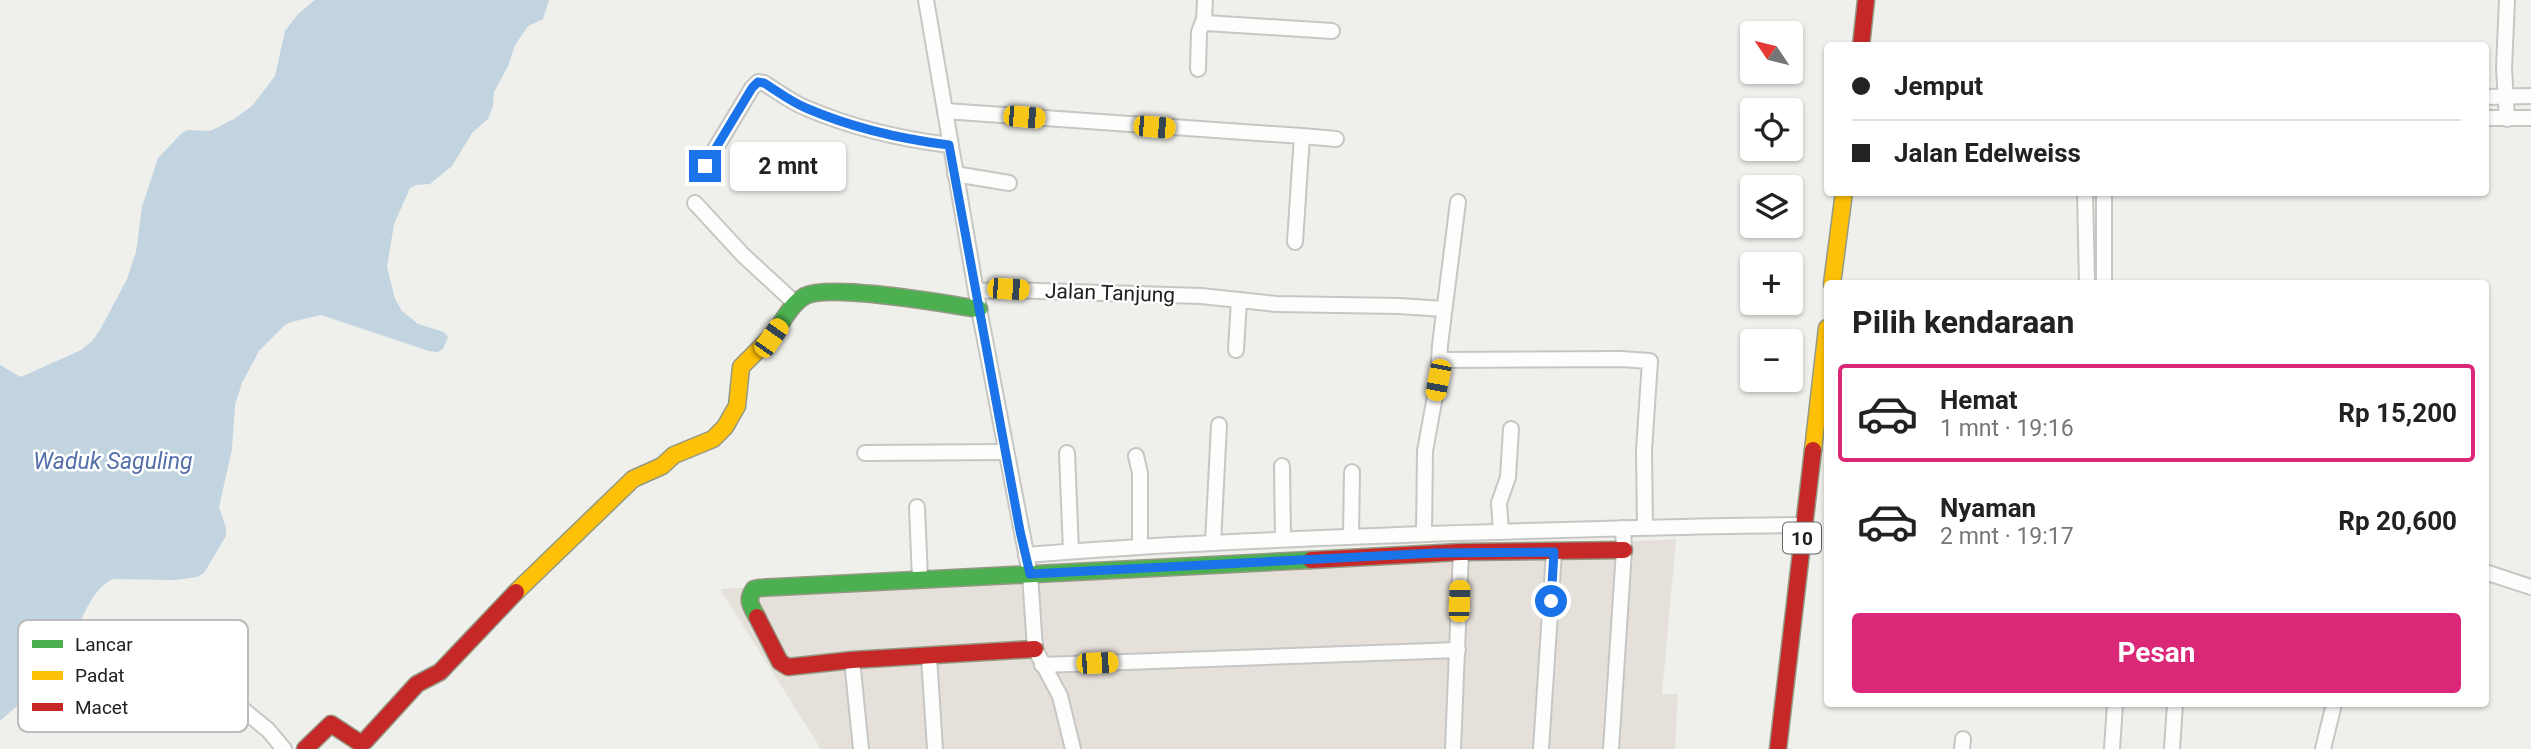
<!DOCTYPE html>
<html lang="id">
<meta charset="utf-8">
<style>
:root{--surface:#fff;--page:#f6f6f6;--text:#222;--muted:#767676;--line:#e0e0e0;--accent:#db2777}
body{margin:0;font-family:Roboto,sans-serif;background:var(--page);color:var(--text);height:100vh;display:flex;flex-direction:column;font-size:26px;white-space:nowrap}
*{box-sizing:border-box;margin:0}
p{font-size:23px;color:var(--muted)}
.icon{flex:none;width:38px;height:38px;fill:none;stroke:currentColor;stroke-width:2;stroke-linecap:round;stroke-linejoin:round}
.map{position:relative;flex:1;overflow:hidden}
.details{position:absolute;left:1824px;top:280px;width:665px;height:427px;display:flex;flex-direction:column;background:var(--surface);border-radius:7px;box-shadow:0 2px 5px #0004}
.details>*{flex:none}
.hud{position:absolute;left:1824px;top:42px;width:665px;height:154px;border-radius:7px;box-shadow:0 2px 5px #0004;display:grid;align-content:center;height:154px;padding:0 28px;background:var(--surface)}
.needle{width:46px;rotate:305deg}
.buttons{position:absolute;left:1740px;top:21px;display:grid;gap:14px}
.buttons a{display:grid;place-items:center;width:63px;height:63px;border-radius:7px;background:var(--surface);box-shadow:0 2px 5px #0004;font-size:35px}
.end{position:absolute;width:32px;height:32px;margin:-16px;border:9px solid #1a73e8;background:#fff;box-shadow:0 0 0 4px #fff}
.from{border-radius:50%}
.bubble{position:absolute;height:49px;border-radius:7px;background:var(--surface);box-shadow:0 2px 5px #0004;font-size:23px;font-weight:700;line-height:49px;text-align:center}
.car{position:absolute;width:21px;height:42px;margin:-21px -10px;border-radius:9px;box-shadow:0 0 5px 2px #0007;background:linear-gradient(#f5c518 24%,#345 0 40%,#f5c518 0 76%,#345 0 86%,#f5c518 0)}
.hud b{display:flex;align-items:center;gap:24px;height:66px;font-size:26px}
.hud b+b{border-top:2px solid var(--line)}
.hud i{width:18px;height:18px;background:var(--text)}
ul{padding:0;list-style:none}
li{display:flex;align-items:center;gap:21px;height:98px;margin:0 14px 10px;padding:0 14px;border:4px solid transparent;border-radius:7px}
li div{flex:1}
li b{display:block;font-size:26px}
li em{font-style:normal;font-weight:700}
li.selected{border-color:var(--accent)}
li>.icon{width:63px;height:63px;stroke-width:1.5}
h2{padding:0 28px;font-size:32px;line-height:84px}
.action{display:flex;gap:14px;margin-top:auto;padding:14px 28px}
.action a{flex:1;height:80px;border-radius:7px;background:var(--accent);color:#fff;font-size:28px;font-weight:700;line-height:80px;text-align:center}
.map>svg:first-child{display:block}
</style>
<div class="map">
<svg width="2531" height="749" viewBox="0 0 2531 749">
<rect width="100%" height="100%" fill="#efefeb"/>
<path fill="#e6e0da" d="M1676,539L1662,694H1678L1675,749H821L720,589Z"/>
<path fill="#c1d4e0" d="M315,0H549L543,19L528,26L515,45L508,66L494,92L493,106L488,119L472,133L452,166L430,184L416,185L410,188L394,224L387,267L395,299L402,311L418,324L444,332L448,337L443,349L437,352L429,351L321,315L291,322L285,325L259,351L242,383L235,405L232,449L219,507L226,528V536L204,573L197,577L175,580L113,579C94,587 83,615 76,633C71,645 73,658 65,669C57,680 45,685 34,693C22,701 11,711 0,721V365L21,377L81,350L92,341L100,330L127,279L136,252L142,207L158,158L182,133L188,130L210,131L234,119L252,106L275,76L285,31L298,14Z"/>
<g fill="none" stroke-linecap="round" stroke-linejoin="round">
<g stroke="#c6c6c4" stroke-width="18">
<g id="street">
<path d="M926,0L979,309L1030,574L1035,649L1060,696L1073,749"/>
<path d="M1205,0L1204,19L1206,23L1332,31"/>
<path d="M1198,69L1199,32L1204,19"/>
<path d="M2485,97L2531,96"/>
<path d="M945,111L1302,136L1295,242"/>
<path d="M2485,118H2531"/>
<path d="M2507,119L2504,68L2507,0"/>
<path d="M1302,136L1336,139"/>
<path d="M705,166L752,88L758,82L764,83C777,91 791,102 806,108C850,127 901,139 949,145"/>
<path d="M955,174L1009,183"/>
<path d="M2085,192L2087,284"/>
<path d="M695,203L743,255L795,303"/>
<path d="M2104,284V192"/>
<path d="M976,291L1008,290L1201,296L1276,304L1399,306L1444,309"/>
<path d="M1236,350L1239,300"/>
<path d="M1439,360L1621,359L1650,361L1644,450L1645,527"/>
<path d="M865,453L1005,452"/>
<path d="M1067,453L1071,551"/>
<path d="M1136,456L1140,473V546"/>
<path d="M1282,466L1283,538"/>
<path d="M917,507L920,579"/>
<path d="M1501,532L1499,503L1508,477L1511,429"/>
<path d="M1424,534L1425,451L1438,380L1440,345L1458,202"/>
<path d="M1351,536L1352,472"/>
<path d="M1213,543L1219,425"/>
<path d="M1026,555C1160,544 1293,539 1427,534C1553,530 1678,526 1803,525"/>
<path d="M2485,572L2531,587"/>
<path d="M929,657L935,749"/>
<path d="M852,660L861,749"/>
<path d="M1042,665L1458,650"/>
<path d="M212,684L268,730L284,749"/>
<path d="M1453,749L1461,552"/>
<path d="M1541,749L1554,552"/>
<path d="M1611,749L1624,550L1623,528"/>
<path d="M1962,749L1963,739"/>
<path d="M2112,749L2115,704"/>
<path d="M2172,749L2175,704"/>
<path d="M2323,749L2334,704"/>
</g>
</g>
<g stroke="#939984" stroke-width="19">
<g id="fast">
<path d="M774,334C783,321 791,304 805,296C831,283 946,304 979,309"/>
<path d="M757,617C751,606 746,600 754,589L759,588L1311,560"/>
</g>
</g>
<g stroke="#939984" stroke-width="19">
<g id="slow">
<path d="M1832,284L1844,192"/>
<path d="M1813,450L1827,328"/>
<path d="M516,592L633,479L662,466L674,455L713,439L725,427L737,406L741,367L774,334"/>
</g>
</g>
<g stroke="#939984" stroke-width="19">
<g id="jam">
<path d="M1861,46L1866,0"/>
<path d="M1311,560L1461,552L1624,550"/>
<path d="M757,617L780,662L788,667L852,660L1035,649"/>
<path d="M305,749L331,724L360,743L365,741L417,684L440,672L516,592"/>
<path d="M1778,749L1813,450"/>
</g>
</g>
<use href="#street" stroke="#fdfdfc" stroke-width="14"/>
<use href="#fast" stroke="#4caf50" stroke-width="16"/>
<use href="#slow" stroke="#ffc107" stroke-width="16"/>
<use href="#jam" stroke="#c62828" stroke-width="16"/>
</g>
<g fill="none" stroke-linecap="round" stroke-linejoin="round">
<path stroke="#1a73e8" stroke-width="9" d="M705,166L752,88L758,82L764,83C777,91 791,102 806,108C850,127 901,139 949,145L1020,531L1030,574L1436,553L1554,552L1551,601"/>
</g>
<g text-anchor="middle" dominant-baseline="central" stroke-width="5" stroke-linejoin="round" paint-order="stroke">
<rect fill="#fff" stroke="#646464" stroke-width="2" x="1783" y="522.5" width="38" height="31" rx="5"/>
<g font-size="19" font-weight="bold" fill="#212121">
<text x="1802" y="538">10</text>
</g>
<g font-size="21" fill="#212121" stroke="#fff">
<text transform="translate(1110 293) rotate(2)">Jalan Tanjung</text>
</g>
<g font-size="23" font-style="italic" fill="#546fab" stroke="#fff">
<text x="113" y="461">Waduk Saguling</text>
</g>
</g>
<rect x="18" y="620" width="230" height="112" rx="10" fill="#fff" stroke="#bcbcbc" stroke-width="2"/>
<rect x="32" y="640" width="31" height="8" fill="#4caf50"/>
<rect x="32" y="671" width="31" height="9" fill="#ffc107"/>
<rect x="32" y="703" width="31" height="8" fill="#c62828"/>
<g font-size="19" fill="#212121">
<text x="75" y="651">Lancar</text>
<text x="75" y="682">Padat</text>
<text x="75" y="714">Macet</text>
</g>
</svg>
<div class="buttons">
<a><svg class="needle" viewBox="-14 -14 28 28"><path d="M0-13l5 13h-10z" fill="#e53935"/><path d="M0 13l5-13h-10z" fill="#767676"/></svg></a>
<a><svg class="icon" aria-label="locate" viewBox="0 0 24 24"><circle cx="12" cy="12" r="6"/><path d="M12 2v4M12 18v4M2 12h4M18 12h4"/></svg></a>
<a><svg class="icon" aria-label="layers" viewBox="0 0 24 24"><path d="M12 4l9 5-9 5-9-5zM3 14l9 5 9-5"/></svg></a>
<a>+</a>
<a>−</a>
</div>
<i class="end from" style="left:1551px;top:601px"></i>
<i class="end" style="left:705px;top:166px"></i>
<div class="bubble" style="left:730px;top:142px;width:116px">2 mnt</div>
<i class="car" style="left:1024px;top:117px;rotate:95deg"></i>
<i class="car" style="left:1154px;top:127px;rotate:95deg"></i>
<i class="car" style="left:1008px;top:289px;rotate:93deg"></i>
<i class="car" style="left:771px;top:338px;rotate:35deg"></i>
<i class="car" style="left:1438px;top:380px;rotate:191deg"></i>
<i class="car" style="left:1459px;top:601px;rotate:2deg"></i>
<i class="car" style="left:1097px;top:663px;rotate:88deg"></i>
<div class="hud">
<b><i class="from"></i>Jemput</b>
<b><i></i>Jalan Edelweiss</b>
</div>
<section class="details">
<h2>Pilih kendaraan</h2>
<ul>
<li class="selected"><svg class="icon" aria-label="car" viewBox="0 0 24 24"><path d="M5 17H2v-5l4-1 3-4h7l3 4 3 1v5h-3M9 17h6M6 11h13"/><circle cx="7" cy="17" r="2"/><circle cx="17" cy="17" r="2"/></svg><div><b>Hemat</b><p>1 mnt · 19:16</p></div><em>Rp 15,200</em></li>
<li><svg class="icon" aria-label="car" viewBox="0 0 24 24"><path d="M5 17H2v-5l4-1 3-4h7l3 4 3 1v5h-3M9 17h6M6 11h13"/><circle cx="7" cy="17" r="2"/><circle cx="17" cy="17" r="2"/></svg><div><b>Nyaman</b><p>2 mnt · 19:17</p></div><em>Rp 20,600</em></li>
</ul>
<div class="action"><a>Pesan</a></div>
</section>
</div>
